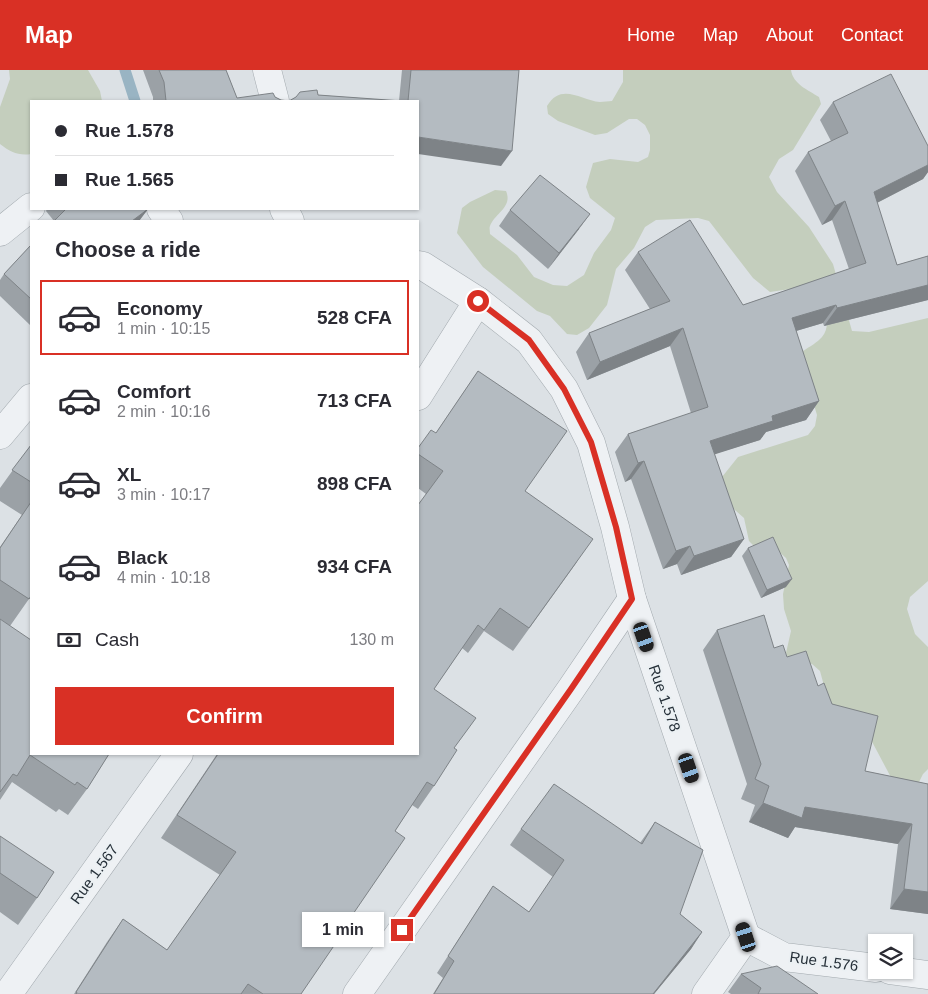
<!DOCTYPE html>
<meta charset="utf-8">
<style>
:root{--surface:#fff;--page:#f7f7f7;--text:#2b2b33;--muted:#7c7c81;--line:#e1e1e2;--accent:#d93025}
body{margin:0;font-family:Arial,sans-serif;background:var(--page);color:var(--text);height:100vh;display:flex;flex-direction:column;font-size:19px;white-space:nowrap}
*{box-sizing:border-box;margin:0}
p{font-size:16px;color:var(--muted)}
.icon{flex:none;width:28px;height:28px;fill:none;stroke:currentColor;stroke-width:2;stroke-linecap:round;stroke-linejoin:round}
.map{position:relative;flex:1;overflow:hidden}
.drawer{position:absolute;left:30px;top:150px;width:389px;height:535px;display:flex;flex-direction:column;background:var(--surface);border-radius:0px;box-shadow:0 1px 4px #0004}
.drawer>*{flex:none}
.banner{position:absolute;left:30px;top:30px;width:389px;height:110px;border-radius:0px;box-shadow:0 1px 4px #0004;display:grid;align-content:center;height:110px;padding:0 25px;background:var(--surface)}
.buttons{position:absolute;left:868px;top:864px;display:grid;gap:10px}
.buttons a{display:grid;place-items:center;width:45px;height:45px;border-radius:0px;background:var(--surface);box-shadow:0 1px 4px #0004;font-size:25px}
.end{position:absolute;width:22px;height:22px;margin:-11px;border:6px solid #d93025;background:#fff;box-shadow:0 0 0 2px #fff}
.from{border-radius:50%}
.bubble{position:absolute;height:35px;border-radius:0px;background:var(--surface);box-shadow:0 1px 4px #0004;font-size:16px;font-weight:800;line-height:35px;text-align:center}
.car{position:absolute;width:15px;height:30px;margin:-15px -8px;border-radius:6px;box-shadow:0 0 4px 1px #0007;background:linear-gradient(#222 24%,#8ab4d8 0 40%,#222 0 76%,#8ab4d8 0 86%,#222 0)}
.banner b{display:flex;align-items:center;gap:18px;height:48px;font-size:19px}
.banner b+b{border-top:1px solid var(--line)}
.banner i{width:12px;height:12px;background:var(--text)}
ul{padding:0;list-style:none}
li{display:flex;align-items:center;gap:15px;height:75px;margin:0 10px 8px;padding:0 15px;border:2px solid transparent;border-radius:0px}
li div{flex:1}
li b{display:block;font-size:19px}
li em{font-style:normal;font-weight:800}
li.on{border-color:var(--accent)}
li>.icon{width:45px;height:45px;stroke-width:1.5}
h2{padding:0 25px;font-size:22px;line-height:60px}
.pay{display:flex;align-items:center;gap:12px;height:55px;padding:0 25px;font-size:19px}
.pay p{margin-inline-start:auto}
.primary-button{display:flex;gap:10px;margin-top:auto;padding:10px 25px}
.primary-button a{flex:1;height:58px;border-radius:0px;background:var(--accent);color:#fff;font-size:20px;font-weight:800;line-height:58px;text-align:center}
header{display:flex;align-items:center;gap:30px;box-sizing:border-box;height:70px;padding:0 25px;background:var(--accent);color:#fff}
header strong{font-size:24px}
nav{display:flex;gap:28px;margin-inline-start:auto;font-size:18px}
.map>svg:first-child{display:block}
</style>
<header>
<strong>Map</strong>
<nav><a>Home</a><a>Map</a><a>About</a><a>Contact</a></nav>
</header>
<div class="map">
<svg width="928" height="924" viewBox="0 0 928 924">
<rect width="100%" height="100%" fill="#dce1e5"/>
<g fill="#c4cebd">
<path d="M9,0H88L100,21L102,31H31V84C19,86 10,82 0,74V37L10,9Z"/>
<path d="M623,0H791C793,14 808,20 819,27L821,34L793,80L779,89L769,107L777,122L809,157L833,194L852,261L869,262L928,248V511L910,527L907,539L915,564L928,577V699L923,704L918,714L895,715L869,666L838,647L827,627L820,601L812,594L789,590L786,583L791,561L784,539L783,524L789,495L786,488L777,480L755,477L749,471L744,448L727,433L723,421L722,407L738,387L808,365L815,356L817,345L801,292L803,281C809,277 818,272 822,267C835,251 819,230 811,216L770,222L753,208L709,151L698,148L656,150L645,157L634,178L616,199L607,235L589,258L577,265L567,264L550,246L537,241L483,197L457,163L462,138L470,132L495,120L506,121C513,137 495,143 490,156C489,158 490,161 490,164L517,185L534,207L553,215L567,216L584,205L594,183L611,160L615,148L590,128L586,117L593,93L610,89L638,92L648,87L650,80V65L645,55L637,49H629L607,63L595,65L558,51L548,44L547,36C561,12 581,30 600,32C604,32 608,31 612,31L623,12Z"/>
</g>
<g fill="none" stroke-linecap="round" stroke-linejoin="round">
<path stroke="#99b4c3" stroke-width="11" d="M125,0L135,31"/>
<g stroke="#a2a9ae" stroke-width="29">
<g id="minor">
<path d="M267,0L275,31"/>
<path d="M161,139L169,151"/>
<path d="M284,139L290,151"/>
<path d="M0,162L31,137"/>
<path d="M418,195L423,196L478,231L529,271L564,319L591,373L615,457L632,529L746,867"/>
<path d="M418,326L478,231"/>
<path d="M0,365L31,328"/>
<path d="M746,867L784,887L876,898"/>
<path d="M890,900L928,905"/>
<path d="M8,924L179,684"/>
<path d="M357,924L571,619L632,529"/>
<path d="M706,924L746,867"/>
</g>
</g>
<use href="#minor" stroke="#eef1f4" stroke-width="28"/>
</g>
<g fill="#9ba1a6">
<path d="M143,0H226L237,28L275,27L281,30L289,31L318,25L399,31L402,0H519L501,96L418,31H153V27Z"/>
<path d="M833,32L928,76V102L923,109L877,133L897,195L928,186V230L824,256L823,253L796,261L819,331L806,350L766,362L760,370L714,384L744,469L731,487L681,505L677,494L663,499L631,409L625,412L615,382L628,364L691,343L670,276L587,310L576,282L589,263L650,239L625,200L638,182L743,235L849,199L832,150L822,155L795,101L808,82L831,71L820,50Z"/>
<path d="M47,139H148L139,151H54L46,141Z"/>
<path d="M510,140L579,159L548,199L499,156Z"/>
<path d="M31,175V254L30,255L0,226V210L4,204Z"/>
<path d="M478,301L525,421L577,492L513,581L484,561L468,583L462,578L434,619L454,678L434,716L418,739L412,735L395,761L340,863L301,924H74L107,872L123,849L167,880L220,805L161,768L217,684H418L426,424L418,418V378L436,363Z"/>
<path d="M31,375V526L10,556L0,549V477L22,445L0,431V418Z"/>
<path d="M748,478L786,517L761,528L742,486Z"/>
<path d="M0,549L109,684L87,719L68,745L59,739L56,742L12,712L0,730Z"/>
<path d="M717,560L774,578L787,587L818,616L832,634L865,701L928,714V844L890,839L898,774L795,757L788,768L749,752L755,735L741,729L747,714L703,580Z"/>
<path d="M655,752L680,844L702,862L691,879L654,924H433L443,908L437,903L482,833L493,816L529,842L553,807L510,775L521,759L640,773Z"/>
<path d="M0,766L37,828L18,855L0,842Z"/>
<path d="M741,904L818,924H731L728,922Z"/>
</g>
<g fill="#7e8387">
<path d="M418,67L512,81L501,96L418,84Z"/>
<path d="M928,95V102L923,109L861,141L874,122Z"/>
<path d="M845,131L832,150L822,155L835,136Z"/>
<path d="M148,139L139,151H132Z"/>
<path d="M590,144L579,159L548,199L559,183Z"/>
<path d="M928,215V230L824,256L837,238Z"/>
<path d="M836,235L823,253L779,266L792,248Z"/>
<path d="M683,258L670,276L587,310L600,292Z"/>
<path d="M819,331L806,350L766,362L760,370L697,390L710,371L772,346Z"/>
<path d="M644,391L631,409L625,412L638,393Z"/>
<path d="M744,469L731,487L681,505L694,486Z"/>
<path d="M690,476L677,494L663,499L676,481Z"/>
<path d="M792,509L786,517L761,528L767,520Z"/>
<path d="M763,733L805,737L912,754L898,774L795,757L788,768L749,752Z"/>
<path d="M904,819L928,822V844L890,839Z"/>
<path d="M702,862L691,879L654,924H653Z"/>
</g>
<g fill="#b4bbc1" stroke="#7e8387">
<path d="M159,0H226L237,28L273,23L275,27L281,30L289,31L296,27L300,22L317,20L318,25L402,31H166L164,12Z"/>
<path d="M411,0H519L512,81L418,67V31H408Z"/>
<path d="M891,4L928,76V95L874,122L897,195L928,186V215L837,238L836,235L792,248L819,331L772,346L773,351L710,371L744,469L694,486L690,476L676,481L644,391L638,393L628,364L708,337L683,258L600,292L589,263L670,231L638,182L690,150L743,235L866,193L845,131L835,136L808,82L848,63L833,32Z"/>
<path d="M540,105L590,144L559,183L510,140Z"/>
<path d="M66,139H148L132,151H54Z"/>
<path d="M31,175V229L4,204Z"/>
<path d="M478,301L567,361L525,421L593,469L529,558L500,538L484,560L478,555L434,619L476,648L454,678L457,680L434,716L427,712L395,761L405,768L340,863L342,864L301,924H263L248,914L241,924H76L77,922H76L123,849L167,880L236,782L177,745L218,684H418V435L443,401L418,384V378L431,360L436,363Z"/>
<path d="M31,375V412L12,400Z"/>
<path d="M31,432V526L29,529L0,510V478Z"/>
<path d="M773,467L792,509L767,520L748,478Z"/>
<path d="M764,545L774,578L783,575L787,587L806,581L818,616L824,613L832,634L878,646L865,701L928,714V822L904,819L912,754L805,737L802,748L763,733L769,716L755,709L761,694L717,560Z"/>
<path d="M0,549L31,570V684H109L87,719L77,712L75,715L30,685L17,706L13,704L0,722Z"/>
<path d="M554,714L642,774L655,752L703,780L680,844L702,862L653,924H434L454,891L448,886L493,816L529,842L564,790L521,759Z"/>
<path d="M0,766L54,802L37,828L0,803Z"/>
<path d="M777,896L818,924H758L761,918L741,904Z"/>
</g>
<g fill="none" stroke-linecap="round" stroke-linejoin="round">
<path stroke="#d93025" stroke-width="6" d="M402,860L571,619L632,529L616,457L591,372L564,319L529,270L478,231"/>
</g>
<g text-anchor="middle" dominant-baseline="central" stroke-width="4" stroke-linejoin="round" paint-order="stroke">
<g font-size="15" fill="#27313a" stroke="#ebf0f3">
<text transform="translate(665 628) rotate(71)">Rue 1.578</text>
<text transform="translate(94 804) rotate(-54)">Rue 1.567</text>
<text transform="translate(824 891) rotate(8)">Rue 1.576</text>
</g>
</g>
</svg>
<div class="buttons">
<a><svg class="icon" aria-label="layers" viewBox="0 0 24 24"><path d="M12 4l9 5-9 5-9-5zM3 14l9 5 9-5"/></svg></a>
</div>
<i class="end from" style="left:478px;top:231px"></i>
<i class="end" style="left:402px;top:860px"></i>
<div class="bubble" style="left:302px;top:842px;width:82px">1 min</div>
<i class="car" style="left:644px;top:567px;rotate:161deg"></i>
<i class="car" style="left:689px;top:698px;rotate:161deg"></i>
<i class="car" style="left:746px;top:867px;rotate:342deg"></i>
<div class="banner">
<b><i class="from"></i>Rue 1.578</b>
<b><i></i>Rue 1.565</b>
</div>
<section class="drawer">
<h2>Choose a ride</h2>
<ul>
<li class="on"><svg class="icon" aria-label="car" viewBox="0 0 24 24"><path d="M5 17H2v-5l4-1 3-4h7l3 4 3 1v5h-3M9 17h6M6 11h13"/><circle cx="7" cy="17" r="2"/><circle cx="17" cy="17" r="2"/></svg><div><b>Economy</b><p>1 min · 10:15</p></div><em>528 CFA</em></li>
<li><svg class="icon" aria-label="car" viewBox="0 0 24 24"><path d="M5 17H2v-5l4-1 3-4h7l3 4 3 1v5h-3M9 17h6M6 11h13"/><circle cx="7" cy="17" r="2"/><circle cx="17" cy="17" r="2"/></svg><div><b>Comfort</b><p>2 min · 10:16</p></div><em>713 CFA</em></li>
<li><svg class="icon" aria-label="car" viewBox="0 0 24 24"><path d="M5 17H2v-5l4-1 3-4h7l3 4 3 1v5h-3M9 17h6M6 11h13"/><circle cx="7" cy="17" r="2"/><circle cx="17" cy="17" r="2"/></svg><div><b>XL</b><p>3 min · 10:17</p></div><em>898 CFA</em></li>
<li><svg class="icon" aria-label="car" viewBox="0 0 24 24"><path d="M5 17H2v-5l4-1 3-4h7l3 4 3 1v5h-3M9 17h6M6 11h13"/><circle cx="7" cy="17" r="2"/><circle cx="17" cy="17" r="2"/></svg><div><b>Black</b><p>4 min · 10:18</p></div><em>934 CFA</em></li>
</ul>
<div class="pay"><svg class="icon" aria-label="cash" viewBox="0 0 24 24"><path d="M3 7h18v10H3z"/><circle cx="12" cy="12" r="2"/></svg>Cash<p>130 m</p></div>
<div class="primary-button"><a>Confirm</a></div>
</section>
</div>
